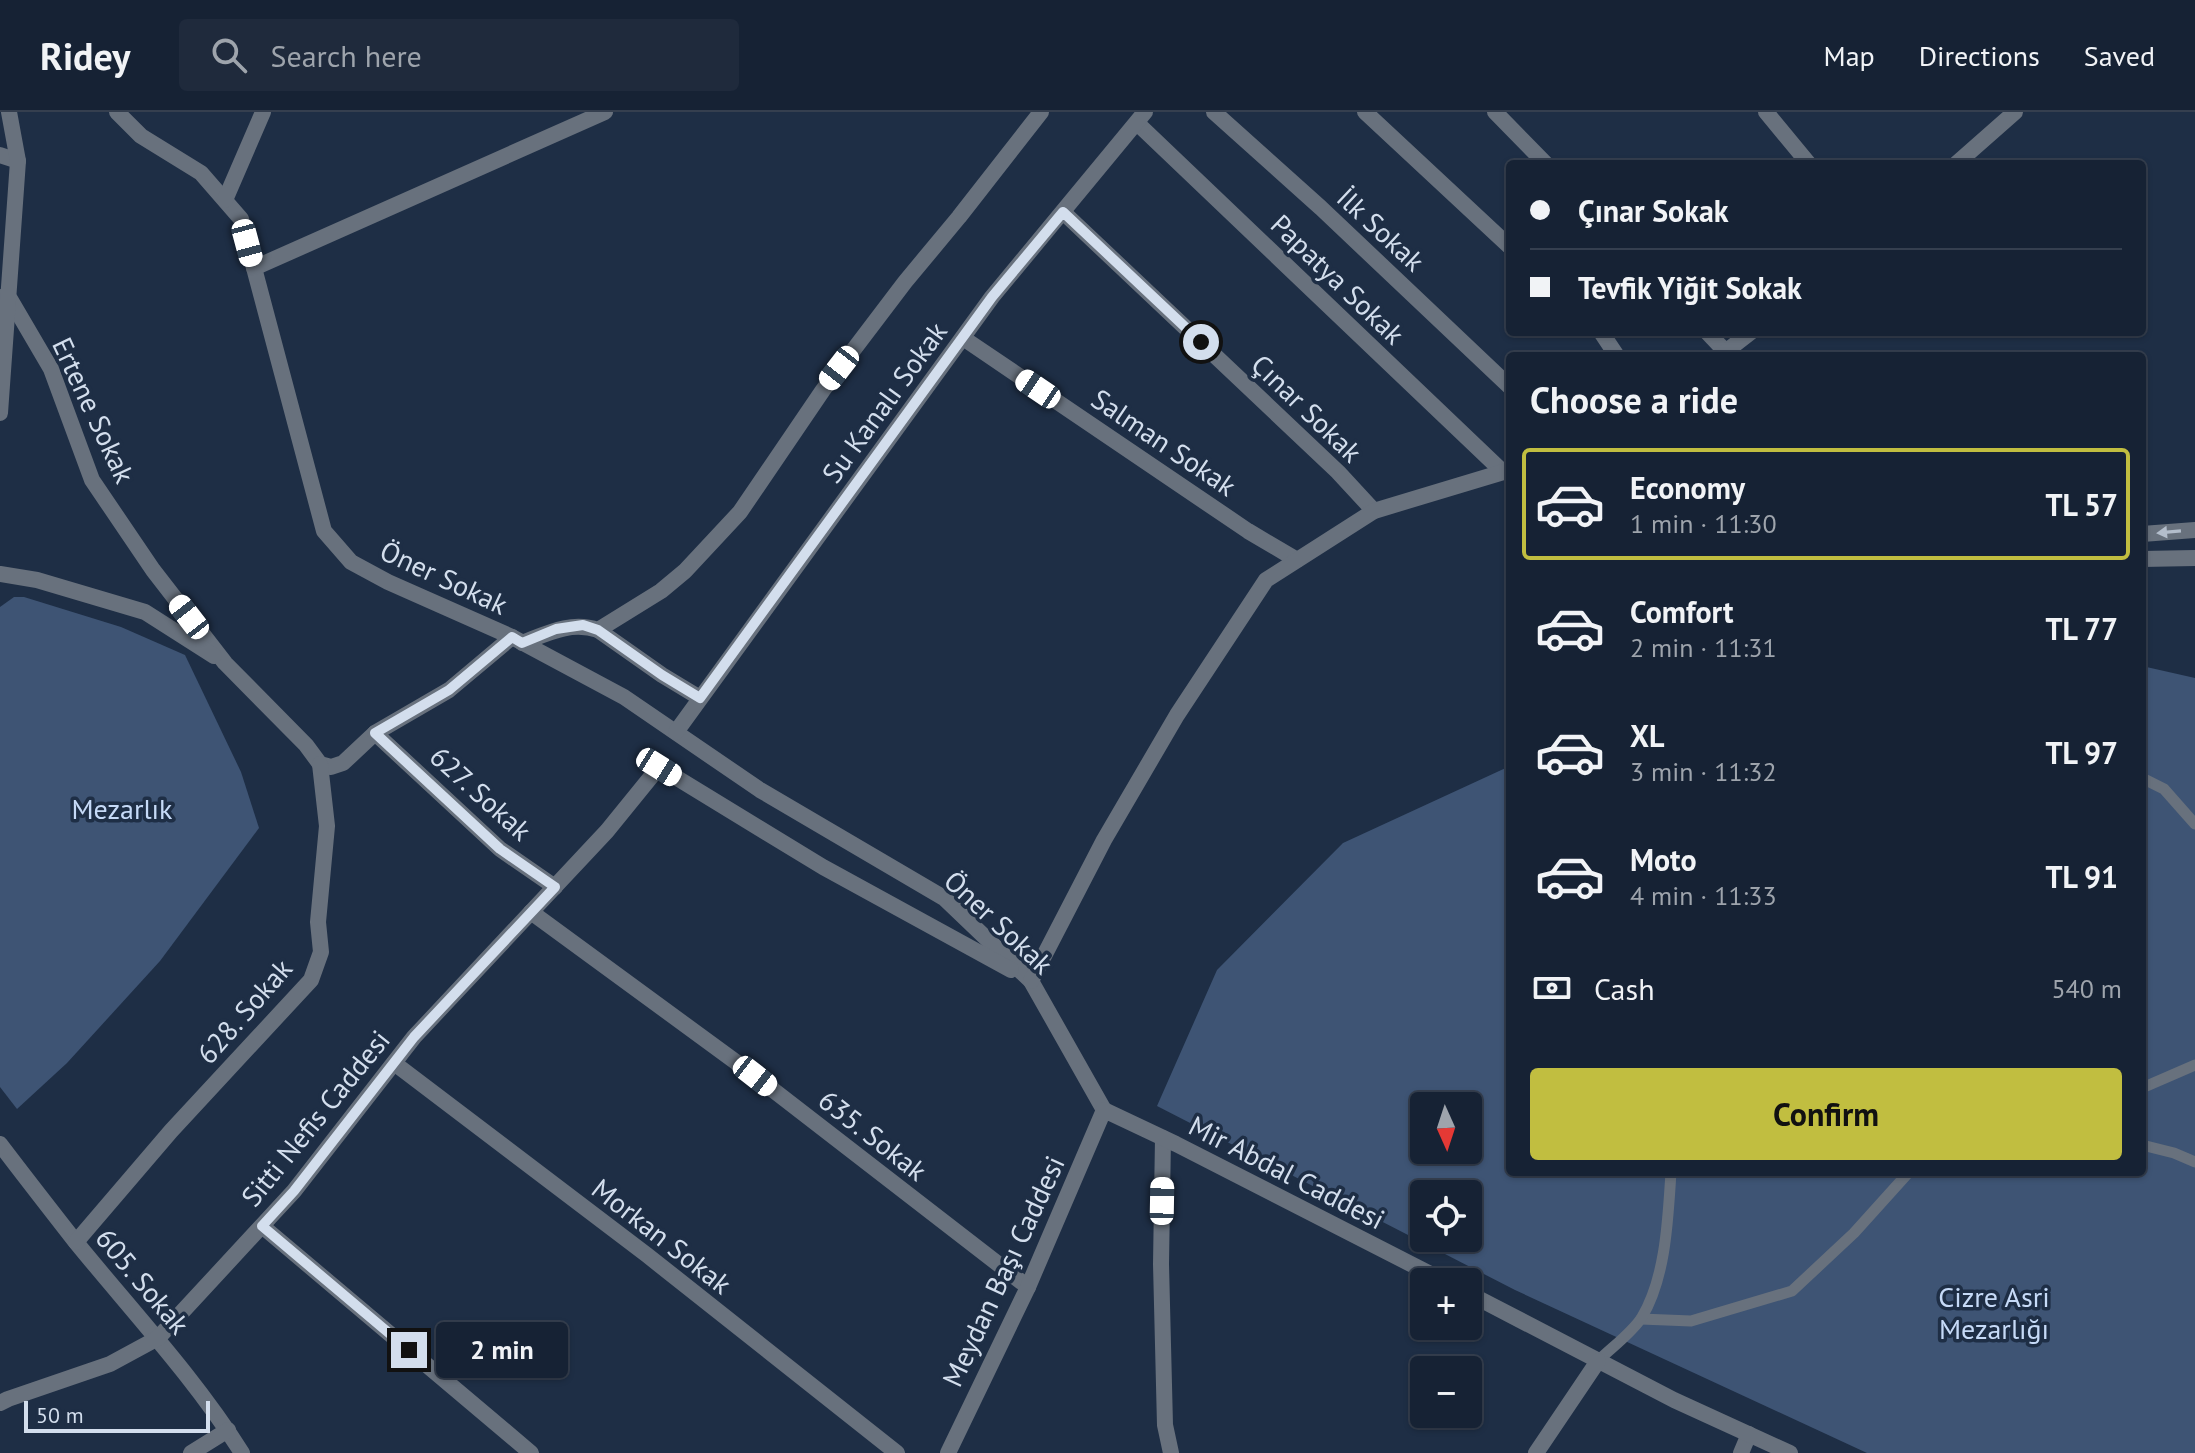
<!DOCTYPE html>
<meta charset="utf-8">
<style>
:root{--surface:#162234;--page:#1f2a3c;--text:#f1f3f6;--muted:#9ea4ac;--line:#353f4f;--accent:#c1be40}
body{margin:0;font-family:"PT Sans",sans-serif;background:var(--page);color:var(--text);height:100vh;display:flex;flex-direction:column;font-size:30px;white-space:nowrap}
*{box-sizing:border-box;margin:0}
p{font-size:26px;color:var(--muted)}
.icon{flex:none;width:44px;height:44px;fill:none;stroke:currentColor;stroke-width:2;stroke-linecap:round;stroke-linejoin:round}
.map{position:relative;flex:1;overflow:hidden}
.details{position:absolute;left:1506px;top:240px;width:640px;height:824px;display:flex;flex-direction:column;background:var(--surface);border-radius:8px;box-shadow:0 2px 6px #0004,0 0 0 2px var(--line)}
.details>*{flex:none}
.banner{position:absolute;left:1506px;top:48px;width:640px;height:176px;border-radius:8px;box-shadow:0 2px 6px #0004,0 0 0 2px var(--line);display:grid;align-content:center;height:176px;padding:0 24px;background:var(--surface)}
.needle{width:52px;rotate:177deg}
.fabs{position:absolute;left:1410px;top:980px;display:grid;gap:16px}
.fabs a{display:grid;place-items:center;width:72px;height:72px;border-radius:8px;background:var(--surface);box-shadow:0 2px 6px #0004,0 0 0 2px var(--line);font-size:40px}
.scale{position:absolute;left:24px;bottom:20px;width:186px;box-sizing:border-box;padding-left:8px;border:4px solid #d3deed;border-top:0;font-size:22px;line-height:28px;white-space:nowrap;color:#d3deed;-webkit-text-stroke:6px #1e2e45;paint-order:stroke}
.end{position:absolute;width:36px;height:36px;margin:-18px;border:10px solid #d3deed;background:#111;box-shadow:0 0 0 4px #111}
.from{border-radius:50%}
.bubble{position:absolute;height:56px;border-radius:8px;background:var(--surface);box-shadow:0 2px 6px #0004,0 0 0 2px var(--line);font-size:26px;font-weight:700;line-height:56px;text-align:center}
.car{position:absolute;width:24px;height:48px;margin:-24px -12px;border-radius:10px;box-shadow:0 0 6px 2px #0007;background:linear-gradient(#fff 24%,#345 0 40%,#fff 0 76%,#345 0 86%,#fff 0)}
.banner b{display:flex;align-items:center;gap:28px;height:76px;font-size:30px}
.banner b+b{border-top:2px solid var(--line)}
.banner i{width:20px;height:20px;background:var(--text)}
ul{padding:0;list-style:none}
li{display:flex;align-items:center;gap:24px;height:112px;margin:0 16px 12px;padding:0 8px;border:4px solid transparent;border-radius:8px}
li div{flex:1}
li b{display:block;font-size:30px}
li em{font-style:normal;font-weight:700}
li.active{border-color:var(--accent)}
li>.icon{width:72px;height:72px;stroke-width:1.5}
h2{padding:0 24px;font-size:36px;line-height:96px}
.pay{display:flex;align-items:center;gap:20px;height:88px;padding:0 24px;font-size:30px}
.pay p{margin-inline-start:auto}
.button{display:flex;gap:16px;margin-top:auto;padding:16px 24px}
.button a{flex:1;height:92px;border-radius:8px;background:var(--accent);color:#111;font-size:32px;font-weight:700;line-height:92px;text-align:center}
header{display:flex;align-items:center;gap:48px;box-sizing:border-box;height:112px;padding:0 40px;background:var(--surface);border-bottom:2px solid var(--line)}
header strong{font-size:38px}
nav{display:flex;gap:44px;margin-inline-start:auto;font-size:28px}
.search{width:560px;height:72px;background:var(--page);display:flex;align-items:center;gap:20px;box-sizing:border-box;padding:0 28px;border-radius:8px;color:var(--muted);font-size:30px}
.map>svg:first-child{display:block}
</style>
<header>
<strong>Ridey</strong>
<div class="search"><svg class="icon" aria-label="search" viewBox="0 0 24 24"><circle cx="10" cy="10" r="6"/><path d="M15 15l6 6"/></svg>Search here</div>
<nav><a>Map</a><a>Directions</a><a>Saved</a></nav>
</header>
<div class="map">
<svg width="2195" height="1341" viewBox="0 0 2195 1341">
<rect width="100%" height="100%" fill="#1e2e45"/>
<g fill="#3e5474" fill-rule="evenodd">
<path d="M14,485H24L121,515L185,543L241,660L259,716L160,849L67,951L17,997L0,975V495Z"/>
<path d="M2142,554L2195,566V1341H1867L1515,1178L1157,994L1217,858L1343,731L1510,654V1060H2142ZM1424,994H1468V1038H1424ZM1424,1082H1468V1126H1424Z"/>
</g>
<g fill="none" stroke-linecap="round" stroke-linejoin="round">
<g stroke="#68717d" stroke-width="11">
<path d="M2142,666L2164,677L2195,712"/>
<path d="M2142,976L2195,953"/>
<path d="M2142,1033L2174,1041L2195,1050"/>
<path d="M1641,1207L1691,1209L1792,1179L1854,1121L1909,1060"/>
<path d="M1598,1249C1611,1236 1633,1220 1642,1205C1666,1165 1668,1106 1671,1060"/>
</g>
<g stroke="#68717d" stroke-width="16">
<path d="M117,0L141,24L201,61L241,107L324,419L351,450L388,470L512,525L624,585L760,678L944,786L1031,869L1104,998"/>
<path d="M1214,0L1321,96L1510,275"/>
<path d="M1365,0L1510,135"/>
<path d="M1495,0L1546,52"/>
<path d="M1766,0L1809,52"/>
<path d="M1137,11L1503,360"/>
<path d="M0,43L18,49"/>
<path d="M1956,52L2015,0"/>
<path d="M225,88L263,0"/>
<path d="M1063,100L1338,360L1374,399"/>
<path d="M254,156L605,0"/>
<path d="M0,185L10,187L51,257L92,368L153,458L225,551L306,633L320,652L331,655L343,651L375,621L449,578L512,525"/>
<path d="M1601,220L1617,244"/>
<path d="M1707,220L1725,239"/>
<path d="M963,226L1248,419L1297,448"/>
<path d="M1720,244L1751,220"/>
<path d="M0,462L37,468L145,500L214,544"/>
<path d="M598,518L662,563L700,586"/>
<path d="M522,531C548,521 571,509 598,518L661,479L685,459L740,400L823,278L905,170L959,105L1041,0"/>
<path d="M676,620L992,185L1145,0"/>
<path d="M375,621L500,737L555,775"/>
<path d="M659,655L823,755L1011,858"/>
<path d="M531,800L755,964L1028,1175"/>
<path d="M394,951L647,1143L897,1341"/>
<path d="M0,1032C25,1065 50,1097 75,1129C132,1199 194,1265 242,1341"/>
<path d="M262,1114L531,1341"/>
<path d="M76,1130L171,1019L311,868L321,840L318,810L327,714L320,652"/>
<path d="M191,1341L228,1318"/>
<path d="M1741,1341L1749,1322"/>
</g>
<g stroke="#68717d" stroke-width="16">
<path d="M0,301L18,49L9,0"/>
<path d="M2142,422L2195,418"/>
<path d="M2142,447L2195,446"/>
<path d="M1031,869L1104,728L1177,603L1266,468L1374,399L1510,358"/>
<path d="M1163,1026L1161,1152L1165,1313L1171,1341"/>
<path d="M1468,1181L1674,1288L1790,1341"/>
<path d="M0,1291L8,1287L110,1252L158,1226L294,1079L414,925L607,719L659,655"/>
<path d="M948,1341L1028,1175L1104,998L1176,1032L1446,1170"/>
<path d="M1536,1341L1598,1249"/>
</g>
</g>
<defs><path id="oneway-solid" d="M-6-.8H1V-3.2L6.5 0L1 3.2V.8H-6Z" transform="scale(2)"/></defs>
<use fill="#b3bdcb" href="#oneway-solid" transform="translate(2169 420) rotate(175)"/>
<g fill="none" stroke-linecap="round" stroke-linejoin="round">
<path stroke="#d3deed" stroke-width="10" d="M409,1238L262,1114L294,1079L414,925L555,775L500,737L375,621L449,578L512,525L522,531L556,517L583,513L598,518L662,563L700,586L992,185L1063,100L1201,230"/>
</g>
<g text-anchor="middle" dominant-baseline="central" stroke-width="7" stroke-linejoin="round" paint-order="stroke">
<g font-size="28" fill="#d3deed" stroke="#1e2e45">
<text transform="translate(1381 117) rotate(43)">İlk Sokak</text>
<text transform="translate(1338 167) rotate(44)">Papatya Sokak</text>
<text transform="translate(884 290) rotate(-54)">Su Kanalı Sokak</text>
<text transform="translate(1307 296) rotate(44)">Çınar Sokak</text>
<text transform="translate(94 298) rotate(65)">Ertene Sokak</text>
<text transform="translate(1164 330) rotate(34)">Salman Sokak</text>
<text transform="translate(444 465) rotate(25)">Öner Sokak</text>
<text transform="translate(481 681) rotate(42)">627. Sokak</text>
<text transform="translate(999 810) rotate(43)">Öner Sokak</text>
<text transform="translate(244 899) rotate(-49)">628. Sokak</text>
<text transform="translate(315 1006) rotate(-51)">Sitti Nefis Caddesi</text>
<text transform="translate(873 1023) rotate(38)">635. Sokak</text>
<text transform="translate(1287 1060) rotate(27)">Mir Abdal Caddesi</text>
<text transform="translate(662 1124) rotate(38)">Morkan Sokak</text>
<text transform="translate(1003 1159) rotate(-65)">Meydan Başı Caddesi</text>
<text transform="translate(143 1169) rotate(50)">605. Sokak</text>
</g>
<g font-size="28" fill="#c6daf7" stroke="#1e2e45">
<text x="122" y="696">Mezarlık</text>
<text x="1994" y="1184">Cizre Asri<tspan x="1994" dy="32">Mezarlığı</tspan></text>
</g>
</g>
</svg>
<div class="fabs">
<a><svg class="needle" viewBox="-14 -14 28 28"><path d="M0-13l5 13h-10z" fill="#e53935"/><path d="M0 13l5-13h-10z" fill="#9ea4ac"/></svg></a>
<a><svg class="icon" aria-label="locate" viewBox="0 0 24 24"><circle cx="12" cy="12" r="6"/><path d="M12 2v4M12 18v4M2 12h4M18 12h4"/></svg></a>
<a>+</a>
<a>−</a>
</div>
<div class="scale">50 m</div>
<i class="end from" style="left:1201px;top:230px"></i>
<i class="end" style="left:409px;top:1238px"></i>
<div class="bubble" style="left:436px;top:1210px;width:132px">2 min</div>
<i class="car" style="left:247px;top:131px;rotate:165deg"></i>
<i class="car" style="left:839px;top:256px;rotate:218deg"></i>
<i class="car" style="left:1038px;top:277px;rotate:304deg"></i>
<i class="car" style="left:189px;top:505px;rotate:322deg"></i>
<i class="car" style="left:659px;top:655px;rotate:122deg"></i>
<i class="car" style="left:755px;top:964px;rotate:128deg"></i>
<i class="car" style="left:1162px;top:1089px;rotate:1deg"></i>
<div class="banner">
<b><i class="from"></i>Çınar Sokak</b>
<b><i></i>Tevfik Yiğit Sokak</b>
</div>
<section class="details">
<h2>Choose a ride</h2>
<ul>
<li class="active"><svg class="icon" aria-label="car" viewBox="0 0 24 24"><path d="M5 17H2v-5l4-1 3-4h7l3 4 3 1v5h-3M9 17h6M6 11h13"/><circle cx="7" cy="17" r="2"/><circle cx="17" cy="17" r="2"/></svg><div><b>Economy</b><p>1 min · 11:30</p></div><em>TL 57</em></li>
<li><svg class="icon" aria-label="car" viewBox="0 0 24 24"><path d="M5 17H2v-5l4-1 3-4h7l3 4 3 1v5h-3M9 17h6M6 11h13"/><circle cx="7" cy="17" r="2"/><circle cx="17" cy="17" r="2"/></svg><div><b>Comfort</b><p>2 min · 11:31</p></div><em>TL 77</em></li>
<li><svg class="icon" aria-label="car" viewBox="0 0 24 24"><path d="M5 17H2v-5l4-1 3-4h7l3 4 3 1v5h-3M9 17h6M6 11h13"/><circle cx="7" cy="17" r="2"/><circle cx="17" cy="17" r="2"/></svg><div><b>XL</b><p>3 min · 11:32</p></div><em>TL 97</em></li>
<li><svg class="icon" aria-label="car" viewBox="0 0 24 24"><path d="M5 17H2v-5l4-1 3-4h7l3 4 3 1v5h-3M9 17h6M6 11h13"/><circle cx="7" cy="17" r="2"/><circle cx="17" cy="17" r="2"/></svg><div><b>Moto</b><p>4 min · 11:33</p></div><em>TL 91</em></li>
</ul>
<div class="pay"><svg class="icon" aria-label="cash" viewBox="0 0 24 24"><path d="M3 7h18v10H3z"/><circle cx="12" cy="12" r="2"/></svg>Cash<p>540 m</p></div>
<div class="button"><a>Confirm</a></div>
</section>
</div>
